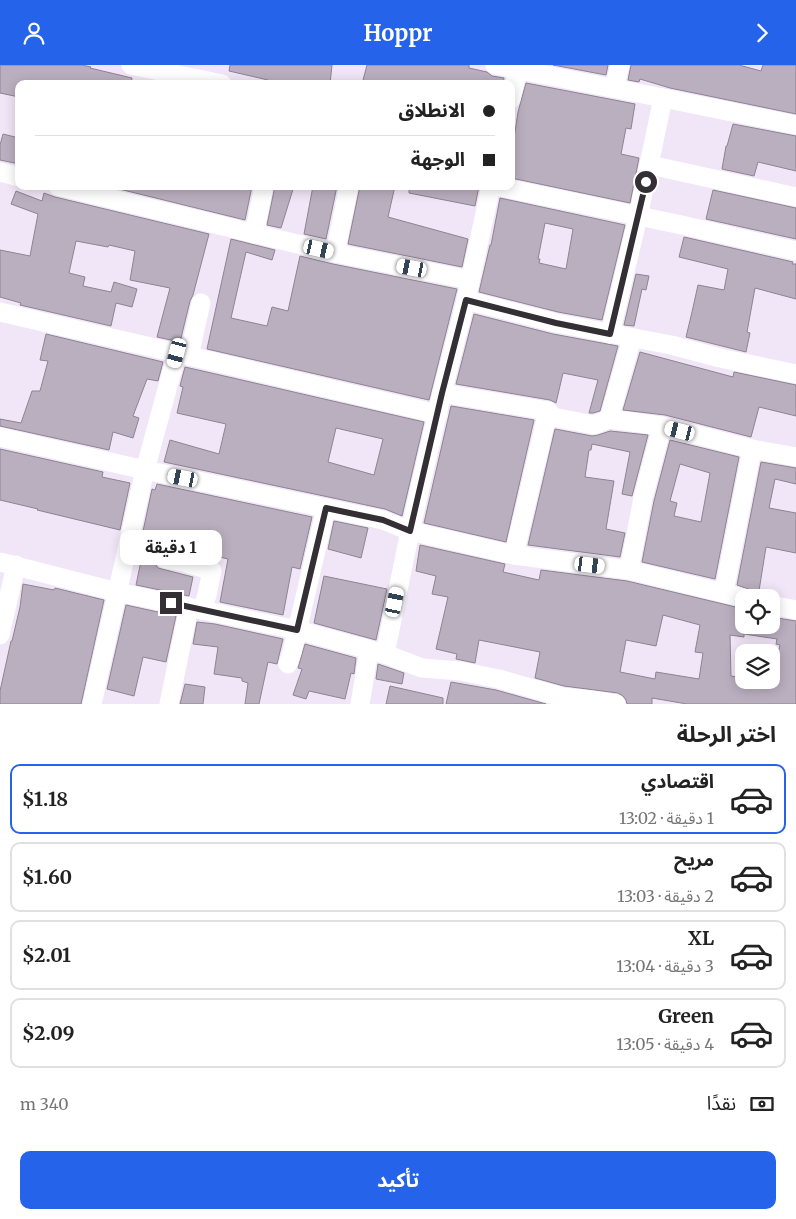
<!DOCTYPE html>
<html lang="ar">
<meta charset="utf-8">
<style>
:root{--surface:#fff;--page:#f2f2f2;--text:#222;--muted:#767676;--line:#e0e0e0;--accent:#2563eb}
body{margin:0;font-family:Merriweather,"Noto Sans Arabic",serif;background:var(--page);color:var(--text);direction:rtl;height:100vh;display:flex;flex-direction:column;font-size:19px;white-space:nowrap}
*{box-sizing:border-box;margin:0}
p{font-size:16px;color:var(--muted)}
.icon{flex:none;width:28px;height:28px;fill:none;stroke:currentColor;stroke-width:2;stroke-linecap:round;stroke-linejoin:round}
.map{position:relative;height:639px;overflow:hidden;direction:ltr}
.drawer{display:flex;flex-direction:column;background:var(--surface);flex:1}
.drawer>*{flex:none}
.banner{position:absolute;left:15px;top:15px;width:500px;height:110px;border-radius:10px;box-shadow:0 2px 12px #0003;direction:rtl;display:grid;align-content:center;height:110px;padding:0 20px;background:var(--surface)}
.controls{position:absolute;left:735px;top:524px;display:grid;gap:10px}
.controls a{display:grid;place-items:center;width:45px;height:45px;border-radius:10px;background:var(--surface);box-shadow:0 2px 12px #0003;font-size:25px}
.end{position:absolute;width:22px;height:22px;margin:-11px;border:6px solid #332f35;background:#fff;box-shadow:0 0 0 2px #fff}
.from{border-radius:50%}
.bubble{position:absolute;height:35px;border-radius:10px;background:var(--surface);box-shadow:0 2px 12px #0003;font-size:16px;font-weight:700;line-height:35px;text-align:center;direction:rtl}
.car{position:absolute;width:15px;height:30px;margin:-15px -8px;border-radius:6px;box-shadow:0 0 4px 1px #0007;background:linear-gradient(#fff 24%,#345 0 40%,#fff 0 76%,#345 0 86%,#fff 0)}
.banner b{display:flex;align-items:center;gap:18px;height:48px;font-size:19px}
.banner b+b{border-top:1px solid var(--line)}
.banner i{width:12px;height:12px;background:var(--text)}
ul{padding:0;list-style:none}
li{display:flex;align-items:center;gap:15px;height:70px;margin:0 10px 8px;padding:0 10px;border:2px solid var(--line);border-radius:10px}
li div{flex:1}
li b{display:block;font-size:19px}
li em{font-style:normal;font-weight:700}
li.on{border-color:var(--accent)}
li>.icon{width:45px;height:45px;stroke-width:1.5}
h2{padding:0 20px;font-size:22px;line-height:60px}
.pay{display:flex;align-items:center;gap:12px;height:55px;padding:0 20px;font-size:19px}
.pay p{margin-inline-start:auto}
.button{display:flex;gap:10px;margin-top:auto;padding:10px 20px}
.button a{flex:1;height:58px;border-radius:10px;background:var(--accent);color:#fff;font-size:20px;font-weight:700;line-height:58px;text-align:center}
header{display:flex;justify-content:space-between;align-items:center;height:65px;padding:0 20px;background:var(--accent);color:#fff;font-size:22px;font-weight:700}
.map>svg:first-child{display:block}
</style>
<header><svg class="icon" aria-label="forward" viewBox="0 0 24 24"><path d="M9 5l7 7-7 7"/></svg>Hoppr<svg class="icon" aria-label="person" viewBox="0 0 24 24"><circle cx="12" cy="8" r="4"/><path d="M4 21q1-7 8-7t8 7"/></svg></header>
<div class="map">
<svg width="796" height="639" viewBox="0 0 796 639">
<rect width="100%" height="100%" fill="#f1e6f7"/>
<g fill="#baafbf" stroke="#8d8392" fill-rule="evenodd">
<path d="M0,0H82L91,2L90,3L132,13L131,19H19V32L0,28Z"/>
<path d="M230,0H332L330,19H267L268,15L229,6Z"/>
<path d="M367,0H469V3L487,7L492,11L504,13L503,19H362Z"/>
<path d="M553,0H608L606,10Z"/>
<path d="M631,0H739L761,6L763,0H796V49L670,23L640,14L639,17L628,15Z"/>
<path d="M526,18L635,39L631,64L626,63L621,89L639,93L630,138L511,113V93L518,47Z"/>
<path d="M733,59L796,71V106L758,97L754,111L722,104L726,81H727Z"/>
<path d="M3,69L19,73V99L0,95V80Z"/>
<path d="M107,121H252L245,155Z"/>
<path d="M275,121H294L281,163L267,160Z"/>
<path d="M313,121H337L326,174L304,169Z"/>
<path d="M360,121H395L388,152L468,174L462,202L348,179Z"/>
<path d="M409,121H479L475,141L409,128Z"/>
<path d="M713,125L796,143V174L706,154Z"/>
<path d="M16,126L42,136L44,128L55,132L209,169L193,230L190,236L180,277L157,272L170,223L130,215L135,186L109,180L108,182L76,176L69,208L85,212L83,221L111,227L114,217L137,224L132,242L116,238L111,261L20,240L21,238L0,232V185L30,191L38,149L11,139Z"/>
<path d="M500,133L625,160L602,255L558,247L479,227L490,180H491ZM545,158L573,164L566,204L539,198L540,194H538Z"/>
<path d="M684,172L793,197L792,199H796V234L755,223L747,267L750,268L746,287L686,272L692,247L698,220L724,225L728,204L679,192Z"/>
<path d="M231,174L275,185L272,195L246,187L231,253L267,261L272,242L288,246L300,191L333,199L457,224L429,335L207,284Z"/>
<path d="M636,209L649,211L646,225L642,224L634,261L624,260Z"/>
<path d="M474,249L553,269L618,281L600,346L593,348H589L598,315L563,308L556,338L550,335L456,319Z"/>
<path d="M46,269L163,297L158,316L147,314L133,351L139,353L133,373L113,367L109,385L0,361V354L21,358L32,326H40L48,296L40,295Z"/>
<path d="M640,287L733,312L734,307L796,320V351L759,342L751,372L665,350L623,345Z"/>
<path d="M185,302L424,357L402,451L385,444L164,397L170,375L219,389L226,359L177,348L183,322L180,321ZM336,363L383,374L374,410L328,397Z"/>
<path d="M451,341L534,355L506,477L424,458Z"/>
<path d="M555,364L592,371L598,370L610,366L648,370L632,431L622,429L630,387L592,379L591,385H589L585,412L614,416L606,464L625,468L620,492L528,480Z"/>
<path d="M670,375L739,392L715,514L642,497L654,436ZM680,399L710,408L701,457L674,451L677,438L670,436Z"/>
<path d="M0,384L103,407L102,412L130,418L120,465L37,445L38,444L0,435Z"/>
<path d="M761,397L796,403V419L775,414L769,443L796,448V488L766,482L758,532L755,531L751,525L737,520Z"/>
<path d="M157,419L312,452L300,504L292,502L283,550L220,537L228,494L198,487L197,490L185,486L167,483H162L157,487L154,492V497L158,503L193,512L189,531L136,520L146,472L142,471L152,424L155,425Z"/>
<path d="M334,456L368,463L361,493L328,484Z"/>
<path d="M420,480L505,499L503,507L539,515L541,505L627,516L744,544V560H771V552L796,556V639H687L652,633V639H627L626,635L623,631L618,628L564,621L535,613L540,587L479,575L475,598L456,594L457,589L436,584L448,532L432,529L436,511L416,506ZM663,550L700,560L695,587L703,588L699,614L656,607L655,614L620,607L626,575L656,581ZM744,569L777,574L776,579L780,580L770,621L743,616V613L731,611L730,570L744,572Z"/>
<path d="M324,511L387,524L376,575L314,558Z"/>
<path d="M23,519L54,525L55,523L104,535L81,639H0V626L11,576H12L20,542Z"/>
<path d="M126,540L176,551L166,597L143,592L134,631L107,624Z"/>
<path d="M197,557L215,559L283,574L277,599L268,597L259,639H245L248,618L242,616V613L214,609L218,582L193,579Z"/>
<path d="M305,579L356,593L354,609L351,608L345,634L309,626L306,634L293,630L302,604L298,603Z"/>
<path d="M378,599L404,608L402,619L376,614Z"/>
<path d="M451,617L496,625L546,639H446Z"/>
<path d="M185,619L205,622L203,639H180Z"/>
<path d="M390,621L443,633V639H386Z"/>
</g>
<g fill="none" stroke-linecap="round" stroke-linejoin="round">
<g stroke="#fff" stroke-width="19">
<path d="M131,0L222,19"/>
<path d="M495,0L663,33L796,60"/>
<path d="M614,23L620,0"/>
<path d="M511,34L519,0"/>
<path d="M650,100L796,132"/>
<path d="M0,107L19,112"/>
<path d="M58,121L335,188L470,215"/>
<path d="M496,121L677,159L796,186"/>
<path d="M254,169L264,121"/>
<path d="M335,188L349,121"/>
<path d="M466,235L556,258L671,280L720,293L796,309"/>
<path d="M0,247L438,349"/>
<path d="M610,269L638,152L663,33"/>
<path d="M189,291L201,238"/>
<path d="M442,328L548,346L553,352L594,360L609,354L662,361L752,384L796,392"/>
<path d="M609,354L632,273"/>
<path d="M0,372L145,405L383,455L410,466L514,490L629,505L744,533"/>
<path d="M514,490L548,346"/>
<path d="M165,494L183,497L212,506L207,530L202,545"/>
<path d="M0,497L117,527L297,565L385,589L410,466L442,328L466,235L491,121"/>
<path d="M629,505L643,433L662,361"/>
<path d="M724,527L752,384"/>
<path d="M771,540L796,545"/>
<path d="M0,570L16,500"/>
<path d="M385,589L422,603L460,606L499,614L562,632L591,635L616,639"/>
<path d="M288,599L292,587L326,443"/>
<path d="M92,639L145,405L177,288"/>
<path d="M169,639L189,542"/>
<path d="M360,639L369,585"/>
</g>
</g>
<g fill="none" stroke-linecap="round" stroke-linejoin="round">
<path stroke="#332f35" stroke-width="6" d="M171,538L297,565L326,443L383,455L410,466L442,328L466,235L556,258L610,269L646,117"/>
</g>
</svg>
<div class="controls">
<a><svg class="icon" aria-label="locate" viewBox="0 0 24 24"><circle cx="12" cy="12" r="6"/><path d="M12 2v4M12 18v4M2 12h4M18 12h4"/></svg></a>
<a><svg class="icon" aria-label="layers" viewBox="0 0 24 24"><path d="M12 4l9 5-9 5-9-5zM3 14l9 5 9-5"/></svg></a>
</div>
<i class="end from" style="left:646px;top:117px"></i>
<i class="end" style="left:171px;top:538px"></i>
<div class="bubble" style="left:120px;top:465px;width:102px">1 دقيقة</div>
<i class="car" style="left:319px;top:184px;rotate:103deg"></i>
<i class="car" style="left:412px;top:203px;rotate:281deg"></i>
<i class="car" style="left:177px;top:288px;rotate:195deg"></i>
<i class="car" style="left:680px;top:366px;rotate:284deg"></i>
<i class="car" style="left:183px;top:413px;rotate:281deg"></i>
<i class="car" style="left:590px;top:500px;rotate:97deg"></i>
<i class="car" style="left:395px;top:537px;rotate:12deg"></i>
<div class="banner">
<b><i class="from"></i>الانطلاق</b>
<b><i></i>الوجهة</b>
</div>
</div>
<section class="drawer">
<h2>اختر الرحلة</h2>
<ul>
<li class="on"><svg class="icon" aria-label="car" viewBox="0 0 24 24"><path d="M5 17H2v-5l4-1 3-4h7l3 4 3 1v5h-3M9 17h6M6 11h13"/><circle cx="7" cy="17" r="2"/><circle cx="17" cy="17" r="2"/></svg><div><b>اقتصادي</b><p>1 دقيقة · 13:02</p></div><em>$1.18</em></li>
<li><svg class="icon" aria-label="car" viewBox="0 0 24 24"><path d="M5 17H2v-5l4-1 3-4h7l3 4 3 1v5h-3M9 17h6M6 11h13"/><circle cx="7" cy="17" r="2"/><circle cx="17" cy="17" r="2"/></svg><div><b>مريح</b><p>2 دقيقة · 13:03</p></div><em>$1.60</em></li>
<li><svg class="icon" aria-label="car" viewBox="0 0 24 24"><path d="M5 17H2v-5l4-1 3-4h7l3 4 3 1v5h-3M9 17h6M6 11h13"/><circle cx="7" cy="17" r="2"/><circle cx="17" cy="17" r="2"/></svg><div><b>XL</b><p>3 دقيقة · 13:04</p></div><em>$2.01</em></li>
<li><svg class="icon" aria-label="car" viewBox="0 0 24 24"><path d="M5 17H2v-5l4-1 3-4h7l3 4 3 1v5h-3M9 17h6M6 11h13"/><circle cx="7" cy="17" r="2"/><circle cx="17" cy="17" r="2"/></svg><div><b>Green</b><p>4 دقيقة · 13:05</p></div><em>$2.09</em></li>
</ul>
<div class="pay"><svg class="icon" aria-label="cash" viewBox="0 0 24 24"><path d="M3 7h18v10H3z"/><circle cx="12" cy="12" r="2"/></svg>نقدًا<p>340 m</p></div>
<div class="button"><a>تأكيد</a></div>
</section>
